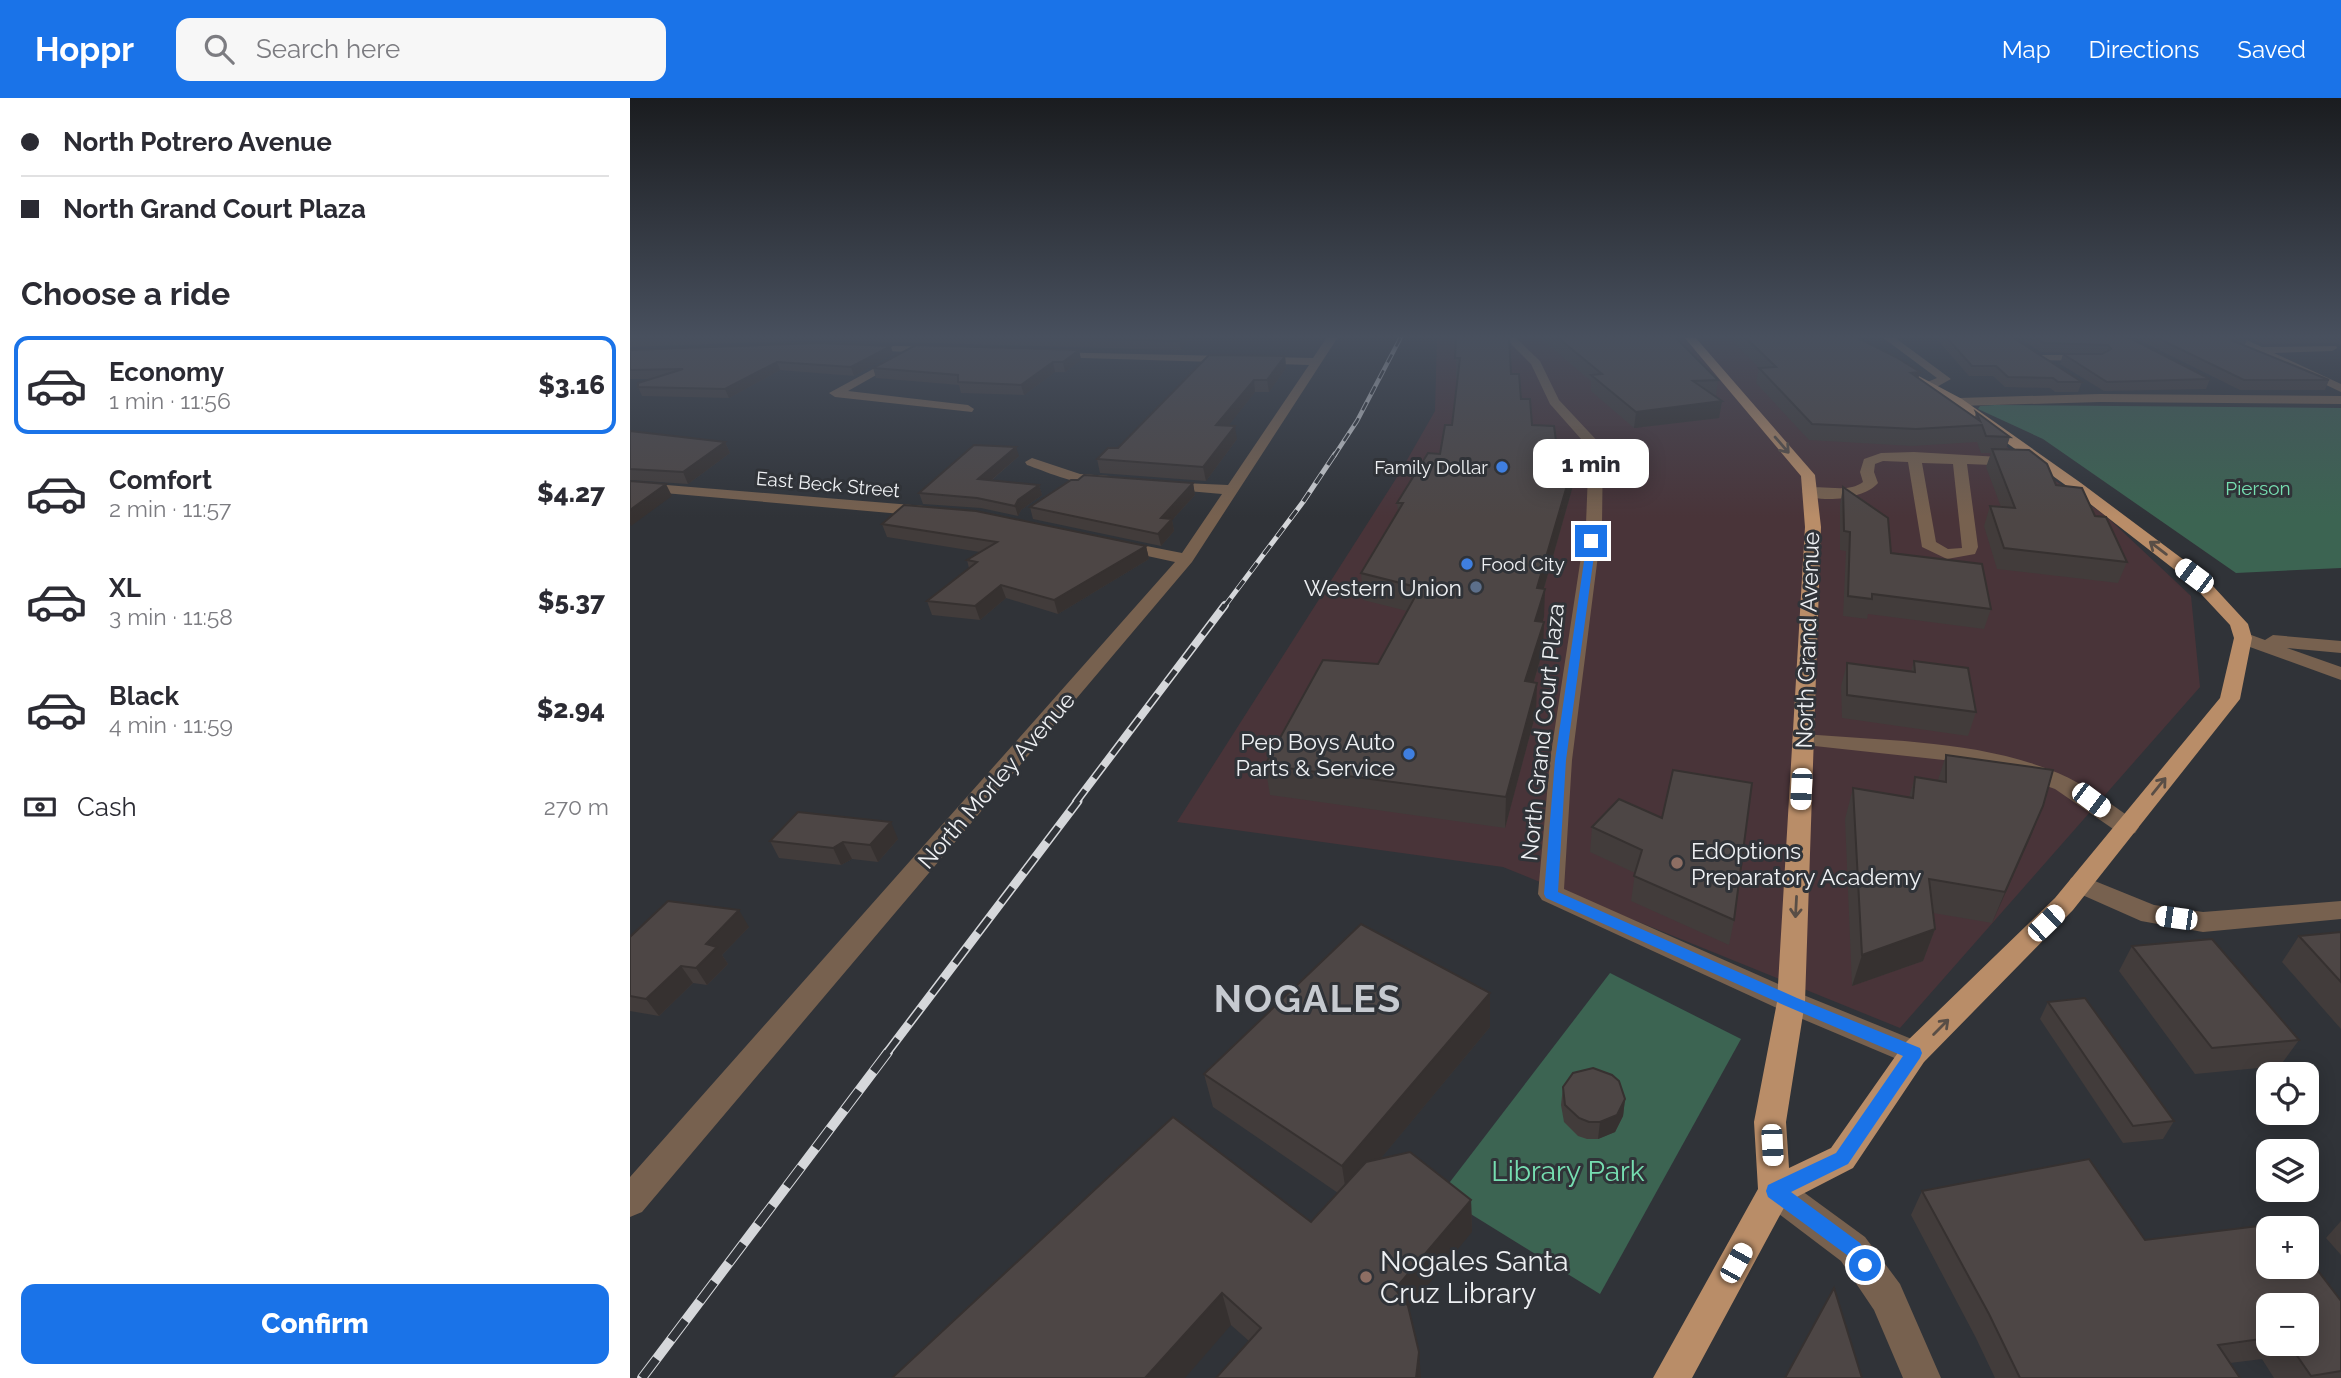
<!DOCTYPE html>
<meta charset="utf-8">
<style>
:root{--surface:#fff;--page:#f7f7f7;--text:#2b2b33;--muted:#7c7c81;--line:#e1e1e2;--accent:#1a73e8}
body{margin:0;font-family:Raleway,sans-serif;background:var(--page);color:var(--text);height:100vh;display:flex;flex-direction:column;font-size:26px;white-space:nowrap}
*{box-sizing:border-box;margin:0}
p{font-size:23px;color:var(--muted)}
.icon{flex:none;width:38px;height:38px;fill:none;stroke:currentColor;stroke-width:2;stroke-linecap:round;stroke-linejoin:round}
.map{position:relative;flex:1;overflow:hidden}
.drawer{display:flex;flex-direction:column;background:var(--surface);width:630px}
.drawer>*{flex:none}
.top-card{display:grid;align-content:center;height:154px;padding:0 21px;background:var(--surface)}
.fabs{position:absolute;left:1626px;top:964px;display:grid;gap:14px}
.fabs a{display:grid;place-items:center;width:63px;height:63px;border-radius:14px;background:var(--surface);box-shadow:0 4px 18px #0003;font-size:35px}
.end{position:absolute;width:32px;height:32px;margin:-16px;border:9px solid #1a73e8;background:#fff;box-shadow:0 0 0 4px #fff}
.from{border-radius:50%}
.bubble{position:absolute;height:49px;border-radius:14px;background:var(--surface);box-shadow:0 4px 18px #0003;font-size:23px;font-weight:800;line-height:49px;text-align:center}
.car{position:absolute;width:21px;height:42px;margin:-21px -10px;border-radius:9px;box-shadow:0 0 5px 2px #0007;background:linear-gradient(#fff 24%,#345 0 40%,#fff 0 76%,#345 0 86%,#fff 0)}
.top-card b{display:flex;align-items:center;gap:24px;height:66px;font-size:26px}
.top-card b+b{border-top:2px solid var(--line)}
.top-card i{width:18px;height:18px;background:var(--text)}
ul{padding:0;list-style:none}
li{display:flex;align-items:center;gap:21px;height:98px;margin:0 14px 10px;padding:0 7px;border:4px solid transparent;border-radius:14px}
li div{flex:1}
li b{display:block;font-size:26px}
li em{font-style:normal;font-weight:800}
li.selected{border-color:var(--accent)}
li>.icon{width:63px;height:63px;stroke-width:1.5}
h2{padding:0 21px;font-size:32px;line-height:84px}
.pay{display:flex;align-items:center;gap:18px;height:77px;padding:0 21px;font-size:26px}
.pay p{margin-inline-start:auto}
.button{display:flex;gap:14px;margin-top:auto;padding:14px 21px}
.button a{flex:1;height:80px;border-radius:14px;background:var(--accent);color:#fff;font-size:28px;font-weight:800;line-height:80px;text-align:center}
header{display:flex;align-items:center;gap:42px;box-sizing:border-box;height:98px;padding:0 35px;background:var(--accent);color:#fff}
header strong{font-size:33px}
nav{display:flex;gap:38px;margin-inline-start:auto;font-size:24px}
.search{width:490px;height:63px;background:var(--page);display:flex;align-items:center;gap:18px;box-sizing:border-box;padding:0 24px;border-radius:14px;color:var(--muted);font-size:26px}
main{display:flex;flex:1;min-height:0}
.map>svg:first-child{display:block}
</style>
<header>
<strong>Hoppr</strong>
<div class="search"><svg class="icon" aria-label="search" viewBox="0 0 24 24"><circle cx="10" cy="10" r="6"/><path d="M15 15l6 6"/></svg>Search here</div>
<nav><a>Map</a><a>Directions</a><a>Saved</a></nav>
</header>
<main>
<section class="drawer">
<div class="top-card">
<b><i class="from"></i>North Potrero Avenue</b>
<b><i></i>North Grand Court Plaza</b>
</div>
<h2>Choose a ride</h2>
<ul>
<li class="selected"><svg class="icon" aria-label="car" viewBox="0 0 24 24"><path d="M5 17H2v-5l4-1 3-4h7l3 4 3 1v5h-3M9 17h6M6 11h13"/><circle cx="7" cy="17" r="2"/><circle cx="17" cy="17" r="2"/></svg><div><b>Economy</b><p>1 min · 11:56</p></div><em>$3.16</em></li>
<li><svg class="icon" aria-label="car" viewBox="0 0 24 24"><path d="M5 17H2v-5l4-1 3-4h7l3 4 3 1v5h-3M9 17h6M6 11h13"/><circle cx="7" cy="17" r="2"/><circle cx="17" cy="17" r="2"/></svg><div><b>Comfort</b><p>2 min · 11:57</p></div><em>$4.27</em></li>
<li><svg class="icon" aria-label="car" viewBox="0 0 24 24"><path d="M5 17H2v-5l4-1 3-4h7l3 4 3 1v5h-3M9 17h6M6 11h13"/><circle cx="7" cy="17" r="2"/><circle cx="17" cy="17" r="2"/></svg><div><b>XL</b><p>3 min · 11:58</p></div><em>$5.37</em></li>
<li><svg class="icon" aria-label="car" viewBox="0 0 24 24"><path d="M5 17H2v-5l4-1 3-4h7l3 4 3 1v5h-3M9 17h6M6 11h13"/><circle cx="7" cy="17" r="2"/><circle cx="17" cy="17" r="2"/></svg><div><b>Black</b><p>4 min · 11:59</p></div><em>$2.94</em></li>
</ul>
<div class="pay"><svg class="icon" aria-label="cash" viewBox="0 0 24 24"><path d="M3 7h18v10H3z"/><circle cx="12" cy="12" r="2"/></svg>Cash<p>270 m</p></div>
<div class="button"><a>Confirm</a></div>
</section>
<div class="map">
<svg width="1711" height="1280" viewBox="0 0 1711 1280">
<rect width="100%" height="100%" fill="#303338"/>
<path fill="#493439" d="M807,239H1208L1285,285L1476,418L1561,498L1570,589L1270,930L873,769L547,724L769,376L805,313Z"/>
<g fill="#3c6452">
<path d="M1365,307L1711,310V470L1606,475L1413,341L1348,311L1350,308Z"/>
<path d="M980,875L1111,941L970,1196L810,1097Z"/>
</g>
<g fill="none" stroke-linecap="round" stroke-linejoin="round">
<g fill="#77614f" fill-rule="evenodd">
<path d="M697,239H708L562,464L12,1114L0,1119V1079L545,464L485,451L483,448L485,445L491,443L552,455L592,396L535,391L530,390L528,387L530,384L598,387L679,267L420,259L416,258V254L683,260Z"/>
<path d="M874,239H885L910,263L929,302L973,349L972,426L942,662L934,791L1171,896L1294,946L1299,955L1294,964L1284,967L1274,964L1151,912L912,802L908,796L920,662L956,426L959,350L920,306L901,266Z"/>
<path d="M1252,239H1264L1321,281L1303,291H1295V285L1307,280Z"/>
<path d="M1596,239H1610L1632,249L1706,248L1707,250L1702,253L1644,255L1711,286V294Z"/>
<path d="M235,247L304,249L309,252L304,255L231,252V248Z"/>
<path d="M1408,257H1460L1466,260L1460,263L1404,262L1402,260Z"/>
<path d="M267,258L271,259V263L218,293L338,307L344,311L342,314L205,299L199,295Z"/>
<path d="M1470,296L1711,298V306L1470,304L1328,308L1322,304L1328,300Z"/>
<path d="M1284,354L1387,360L1394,364L1387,368L1337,366L1348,449L1345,456L1317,461L1292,449L1278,364L1253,363L1245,366L1244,374L1248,385C1235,401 1187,407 1172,394C1186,382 1214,398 1233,384L1230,374L1234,361L1251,355ZM1292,365L1323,366L1332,450L1318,451L1306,444Z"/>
<path d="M402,360L450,376L479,378L486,382C469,397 417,374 397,367L395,364Z"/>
<path d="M0,384L294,408L302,413L294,418L0,392Z"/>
<path d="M1613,534L1635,542L1643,537L1711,543V555L1657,550L1711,569V582L1606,544L1604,540L1606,536Z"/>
<path d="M1173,636C1257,643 1349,642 1428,675C1456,687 1481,706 1505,723L1509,729L1505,735L1497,737L1489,735L1425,691L1377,674L1323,663L1166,646L1162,642L1166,638Z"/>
<path d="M1450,777L1524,807L1573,814L1711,803V821L1573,834L1511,823L1441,792L1438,786L1441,780Z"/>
<path d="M1145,1078L1157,1082L1235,1139L1270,1186L1311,1280H1273L1244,1212L1211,1163L1133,1104L1129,1093L1133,1082Z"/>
</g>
<path fill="#b98d68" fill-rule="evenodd" d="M1054,239H1065L1185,377L1191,429L1175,904L1156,1024L1159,1070L1201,1050L1274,946L1425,800L1590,600L1604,540L1600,527L1558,482L1441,391L1324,307L1275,279V275H1283L1332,301L1451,385L1570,474L1618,526L1622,540L1610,601L1443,812L1294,964L1223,1070L1157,1104L1062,1280H1023L1128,1091L1124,1024L1147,904L1175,429L1171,378Z"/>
<g stroke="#d5d7da" stroke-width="4.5">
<path id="rail-far4" d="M704,358L727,323L771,239"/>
</g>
<g stroke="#d5d7da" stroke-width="5">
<path id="rail-far3" d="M594,509L673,404L705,356"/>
</g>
<g stroke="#d5d7da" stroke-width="8">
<path id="rail-far2" d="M446,704L595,507"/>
</g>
<g stroke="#d5d7da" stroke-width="9">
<path id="rail-far1" d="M256,956L448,703"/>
</g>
<g stroke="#d5d7da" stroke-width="10">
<path id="rail" d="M12,1280L258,954"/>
</g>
<use href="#rail-far4" stroke="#303338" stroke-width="2.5" stroke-dasharray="9" stroke-linecap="butt"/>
<use href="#rail-far3" stroke="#303338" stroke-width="3.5" stroke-dasharray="11" stroke-linecap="butt"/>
<use href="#rail-far2" stroke="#303338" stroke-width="5" stroke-dasharray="15" stroke-linecap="butt"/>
<use href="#rail-far1" stroke="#303338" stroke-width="6" stroke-dasharray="19" stroke-linecap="butt"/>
<use href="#rail" stroke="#303338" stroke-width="8" stroke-dasharray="24" stroke-linecap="butt"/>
</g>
<g fill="#423c3b" fill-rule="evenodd">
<path d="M0,239H563L551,252L191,242L0,249Z"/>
<path d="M826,239L881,276L902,327L929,365L943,367L942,391L914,491V519L912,524L913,552L904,584L906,614L875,730L640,697L635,667L748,566L777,513L733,502L731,475L768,414L767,405L810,356L822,327L828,280H826Z"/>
<path d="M909,239H1045L1088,282L1086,298H1083L1092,303L1089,320L1004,330L961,293V283Z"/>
<path d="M1099,239H1226L1288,280L1345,319L1346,314L1380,339L1376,351L1426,387L1465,418L1497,464L1488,485L1367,471L1354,428L1360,408L1371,409L1356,369L1361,355H1351L1347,344L1282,348L1179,342L1126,285L1129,270Z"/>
<path d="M1305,239H1382L1452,284L1448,294H1425L1420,290L1375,289L1363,278H1339Z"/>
<path d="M1388,239H1498L1580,281L1576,291L1474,293L1430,266L1433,256H1472L1411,254Z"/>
<path d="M1503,239H1614L1617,241L1615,247L1699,282L1695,292H1610Z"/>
<path d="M1617,239H1711V247L1706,245L1633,246Z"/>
<path d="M0,252L263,256L224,278L150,272L99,300L12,298L8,289L22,281H0Z"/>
<path d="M449,252L451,262L435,274H425L394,297L331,295L329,287L246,280L243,270Z"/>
<path d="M655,258L656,270L639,294H625L598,328L607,341L576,383L470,375L467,361Z"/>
<path d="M0,333L95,344L100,355L58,386L0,382Z"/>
<path d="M389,358L362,382L409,387L412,397L391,412L388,418L351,410L293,406L289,395Z"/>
<path d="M563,385L565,397L542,422L544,433L531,448L403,421L400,409Z"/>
<path d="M1213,389L1261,455L1361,511L1354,531L1238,516L1237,521L1213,518L1216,453L1210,452V407Z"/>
<path d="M252,426L516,448L519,461L428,516L376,500L350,522L302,517L297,503L339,470L337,462L350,454L257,439Z"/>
<path d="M1284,563L1346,614L1338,638L1212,620L1211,588L1217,565L1281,573Z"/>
<path d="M1316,657L1413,708L1362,825L1303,815L1305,831L1293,863L1222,888L1215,721L1223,690L1279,699L1285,679L1308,682Z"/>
<path d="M1032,720L1104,822L1099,847L1001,803L1005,775L960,754L962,729Z"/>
<path d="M268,741L248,764L222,761L211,767L149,760L140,743Z"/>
<path d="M119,829L92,857L98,866L77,887L63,885L29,918L0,913V839Z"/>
<path d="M1711,834V931L1652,864L1669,838Z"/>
<path d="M1502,848L1669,942L1650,968L1565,976L1489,873Z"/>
<path d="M1418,904L1544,1023L1533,1041L1493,1045L1410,921Z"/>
<path d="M860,929L750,1061L841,1102L842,1134L619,1243L601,1227L264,1280L681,1124L708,1095L583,1009L574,976Z"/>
<path d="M933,989L995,1001L993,1018L985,1034L968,1041H957L948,1038L934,1024L931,1007Z"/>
<path d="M1292,1093L1515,1142L1711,1203V1280H1644L1632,1261L1600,1265L1610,1280H1365L1346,1240L1281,1117ZM1638,1208L1676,1246H1638Z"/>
<path d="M1711,1123V1157L1696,1140Z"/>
</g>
<g fill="#363130">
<path d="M553,239H563L551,252L549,243Z"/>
<path d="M261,248L263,256L224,278L221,269Z"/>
<path d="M449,252L451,262L435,274L433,264Z"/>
<path d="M655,258L656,270L639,294L637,282Z"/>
<path d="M147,264L150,272L99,300L95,291Z"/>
<path d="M423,264L425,274L394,297L391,287Z"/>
<path d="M1290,274L1286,290L1281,275Z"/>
<path d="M624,282L625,294L588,341L586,327Z"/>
<path d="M1092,303L1089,320L1004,330L1006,314Z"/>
<path d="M605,328L607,341L576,383L573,369Z"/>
<path d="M95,344L100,355L58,386L53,374Z"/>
<path d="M386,349L389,358L351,391L348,381Z"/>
<path d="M943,367L942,391L906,518L907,490Z"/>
<path d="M563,385L565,397L542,422L544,433L531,448L528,436L531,420Z"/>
<path d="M36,386L42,398L1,428L0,425V412Z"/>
<path d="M409,387L412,397L391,412L388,418L385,408L388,402Z"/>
<path d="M516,448L519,461L428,516L424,502Z"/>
<path d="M371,487L376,500L350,522L345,508Z"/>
<path d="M915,491L914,519L904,551L905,523Z"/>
<path d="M914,524L913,552L895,613V583Z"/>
<path d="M907,585L906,614L875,730L876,699Z"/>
<path d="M1413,708L1401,738L1362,825L1375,794Z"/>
<path d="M261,724L268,741L248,764L240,747Z"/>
<path d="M213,744L222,761L211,767L203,750Z"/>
<path d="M109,812L119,829L92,857L98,866L77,887L66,870L76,846Z"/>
<path d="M1305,831L1293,863L1222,888L1232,857Z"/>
<path d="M51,868L63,885L29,918L16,901Z"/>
<path d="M860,895V929L717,1101L712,1068Z"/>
<path d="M995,1001L993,1018L985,1034L968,1041L970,1024Z"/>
<path d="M841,1102L842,1134L768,1223L765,1191Z"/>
<path d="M592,1195L601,1227L555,1280H515Z"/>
<path d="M789,1254L791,1280H786Z"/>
</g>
<g fill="#4d4645" stroke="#363130" stroke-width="2">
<path d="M0,239H40L0,241Z"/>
<path d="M391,239H553L549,243Z"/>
<path d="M826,239H879L881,276H889L891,301H900L902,327L924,328L929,365L943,367L907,490L915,491L905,523L914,524L895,583L907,585L876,699L635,667L693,562L748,566L790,490L731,475L773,405H767L798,355L810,356L815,327H822L830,260H825Z"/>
<path d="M927,239H1045L1088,282L1063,283L1092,303L1006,314L961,277L972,276Z"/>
<path d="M1115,239H1226L1266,259L1290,274L1281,275L1350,323L1346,314L1380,339L1356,338L1352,327L1286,331L1182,326L1129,270L1146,269Z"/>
<path d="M1316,239H1382L1452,284H1428L1423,280L1378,279L1366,268H1342Z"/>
<path d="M1405,239H1498L1580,281L1477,284L1433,256H1472L1481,251L1478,247L1414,245Z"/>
<path d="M1525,239H1614L1617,241L1601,242L1699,282H1614Z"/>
<path d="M188,245L261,248L221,269L147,264L95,291L8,289V285L53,271L0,272V252Z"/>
<path d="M286,247L449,252L433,264H423L391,287L328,284V277L243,270Z"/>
<path d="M579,257L655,258L637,282H624L586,327L605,328L573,369L467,361L478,350H488Z"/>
<path d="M0,333L95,344L53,374L0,371Z"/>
<path d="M344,347L386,349L348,381L409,387L388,402L385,408L347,400L289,395Z"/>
<path d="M1362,351L1399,352L1417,366L1426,387L1452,390L1465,418L1476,419L1497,464L1374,450L1360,408L1385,410Z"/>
<path d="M454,377L563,385L531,420L542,421L528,436L400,409L441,382H448Z"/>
<path d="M0,383L36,386L0,412Z"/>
<path d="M1213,389L1258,420L1261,455L1352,466L1361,511L1242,496V501L1218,498L1220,434L1214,433Z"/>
<path d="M274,407L346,413L516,448L424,502L371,487L345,508L297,503L347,464L337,462L367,444L252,426Z"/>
<path d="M1284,563L1338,570L1346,614L1217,597V565L1285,574Z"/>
<path d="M1316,657L1423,672L1413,708L1375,794L1299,781L1305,831L1232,857L1223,690L1283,700L1285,679L1316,684Z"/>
<path d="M1043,672L1122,685L1104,822L1004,778L1012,752L962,729L989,701L1032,720Z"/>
<path d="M168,714L261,724L240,747L213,744L203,750L140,743Z"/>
<path d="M38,803L109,812L76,846L87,849L66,870L51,868L16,901L0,898V839Z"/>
<path d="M731,826L860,895L712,1068L574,976Z"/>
<path d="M1711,834V884L1669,838Z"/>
<path d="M1582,841L1669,942L1582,950L1502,848Z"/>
<path d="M1455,900L1544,1023L1503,1028L1418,904Z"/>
<path d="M963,970L982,977L989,983L995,1001L987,1017L970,1024H959L949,1020L935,1007L933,989L943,975Z"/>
<path d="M543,1019L681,1124L736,1064L780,1054L841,1102L765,1191L778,1208L789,1254L786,1280H586L631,1230L592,1195L515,1280H264L263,1279Z"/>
<path d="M1459,1061L1515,1142L1653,1125L1657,1130H1638V1169H1676V1157L1711,1203V1273L1681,1278L1659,1246H1676V1208H1638V1240L1588,1247L1610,1280H1390L1359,1216L1292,1093Z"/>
<path d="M1204,1190L1232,1280H1155Z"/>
</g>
<defs><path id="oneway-shaft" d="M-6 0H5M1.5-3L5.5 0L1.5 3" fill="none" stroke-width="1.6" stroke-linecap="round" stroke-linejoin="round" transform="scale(1.75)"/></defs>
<g stroke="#594e46">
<use href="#oneway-shaft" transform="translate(1152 347) rotate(49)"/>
<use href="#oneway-shaft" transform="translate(1528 450) rotate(-143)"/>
<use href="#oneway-shaft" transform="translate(1529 688) rotate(-51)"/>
<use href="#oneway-shaft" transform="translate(1166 809) rotate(93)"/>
<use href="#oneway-shaft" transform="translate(1311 929) rotate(-45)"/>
</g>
<linearGradient id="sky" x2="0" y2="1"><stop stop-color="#1a1c1f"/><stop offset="0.57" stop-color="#48505e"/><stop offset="1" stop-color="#48505e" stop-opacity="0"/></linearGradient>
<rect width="1711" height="419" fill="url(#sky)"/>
<path fill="#1a73e8" d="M961,441L966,443L936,662L928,794L1167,900L1290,950L1292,955L1290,960L1218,1066L1161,1094L1230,1145L1244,1167L1241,1174L1235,1176L1228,1174L1217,1157L1138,1099L1136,1093L1138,1087L1206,1055L1273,958L1156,908L916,800L914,796L925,662L957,443Z"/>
<g fill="#3f7fe0" stroke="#303338" stroke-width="2.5">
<circle cx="872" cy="369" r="7"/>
<circle cx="837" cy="466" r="7"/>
<circle cx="779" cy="656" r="7"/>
</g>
<circle fill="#5c6f8a" stroke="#303338" stroke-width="2.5" cx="846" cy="489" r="7"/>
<g fill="#8d6e63" stroke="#303338" stroke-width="2.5">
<circle cx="1047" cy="765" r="7"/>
<circle cx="736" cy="1179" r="7"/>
</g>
<g text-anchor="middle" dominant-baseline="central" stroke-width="6" stroke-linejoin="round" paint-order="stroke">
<g font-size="19" fill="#eef0f3" stroke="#303338" text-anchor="end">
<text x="858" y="369">Family Dollar</text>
<text x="851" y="466" text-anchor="start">Food City</text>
</g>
<g font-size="19" fill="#eef0f3" stroke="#303338">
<text transform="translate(198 386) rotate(5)">East Beck Street</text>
</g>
<g font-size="19" fill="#76deb1" stroke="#303338">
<text x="1628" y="390">Pierson</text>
</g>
<g font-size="23" fill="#eef0f3" stroke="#303338" text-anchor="end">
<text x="832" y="489">Western Union</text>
<text x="765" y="643">Pep Boys Auto<tspan x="765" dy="26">Parts &amp; Service</tspan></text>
<text x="1061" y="752" text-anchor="start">EdOptions<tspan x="1061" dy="26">Preparatory Academy</tspan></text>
</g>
<g font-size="23" fill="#eef0f3" stroke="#303338">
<text transform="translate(1177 542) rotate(-88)">North Grand Avenue</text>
<text transform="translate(912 634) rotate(-84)">North Grand Court Plaza</text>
<text transform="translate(366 682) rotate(-49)">North Morley Avenue</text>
</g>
<g font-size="28" fill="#76deb1" stroke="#303338">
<text x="938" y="1073">Library Park</text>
</g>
<g font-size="28" fill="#eef0f3" stroke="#303338" text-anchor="start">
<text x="750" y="1163">Nogales Santa<tspan x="750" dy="32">Cruz Library</tspan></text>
</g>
<g font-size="37" font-weight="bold" letter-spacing="2" fill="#c6cad0" stroke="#303338">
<text x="678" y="901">NOGALES</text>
</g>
</g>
</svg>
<div class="fabs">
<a><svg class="icon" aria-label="locate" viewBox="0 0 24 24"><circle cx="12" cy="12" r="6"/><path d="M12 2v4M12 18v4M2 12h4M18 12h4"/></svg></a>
<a><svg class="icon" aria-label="layers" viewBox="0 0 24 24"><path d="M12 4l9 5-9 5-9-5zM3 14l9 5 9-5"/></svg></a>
<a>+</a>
<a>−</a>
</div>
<i class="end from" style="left:1235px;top:1167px"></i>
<i class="end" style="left:961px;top:443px"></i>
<div class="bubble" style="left:903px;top:341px;width:116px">1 min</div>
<i class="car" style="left:1564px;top:478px;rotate:307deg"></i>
<i class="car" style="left:1171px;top:691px;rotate:183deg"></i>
<i class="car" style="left:1461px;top:702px;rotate:127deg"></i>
<i class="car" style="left:1546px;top:820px;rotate:278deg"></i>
<i class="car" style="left:1416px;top:825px;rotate:46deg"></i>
<i class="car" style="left:1142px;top:1047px;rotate:177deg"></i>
<i class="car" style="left:1106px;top:1165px;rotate:29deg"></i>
</div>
</main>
